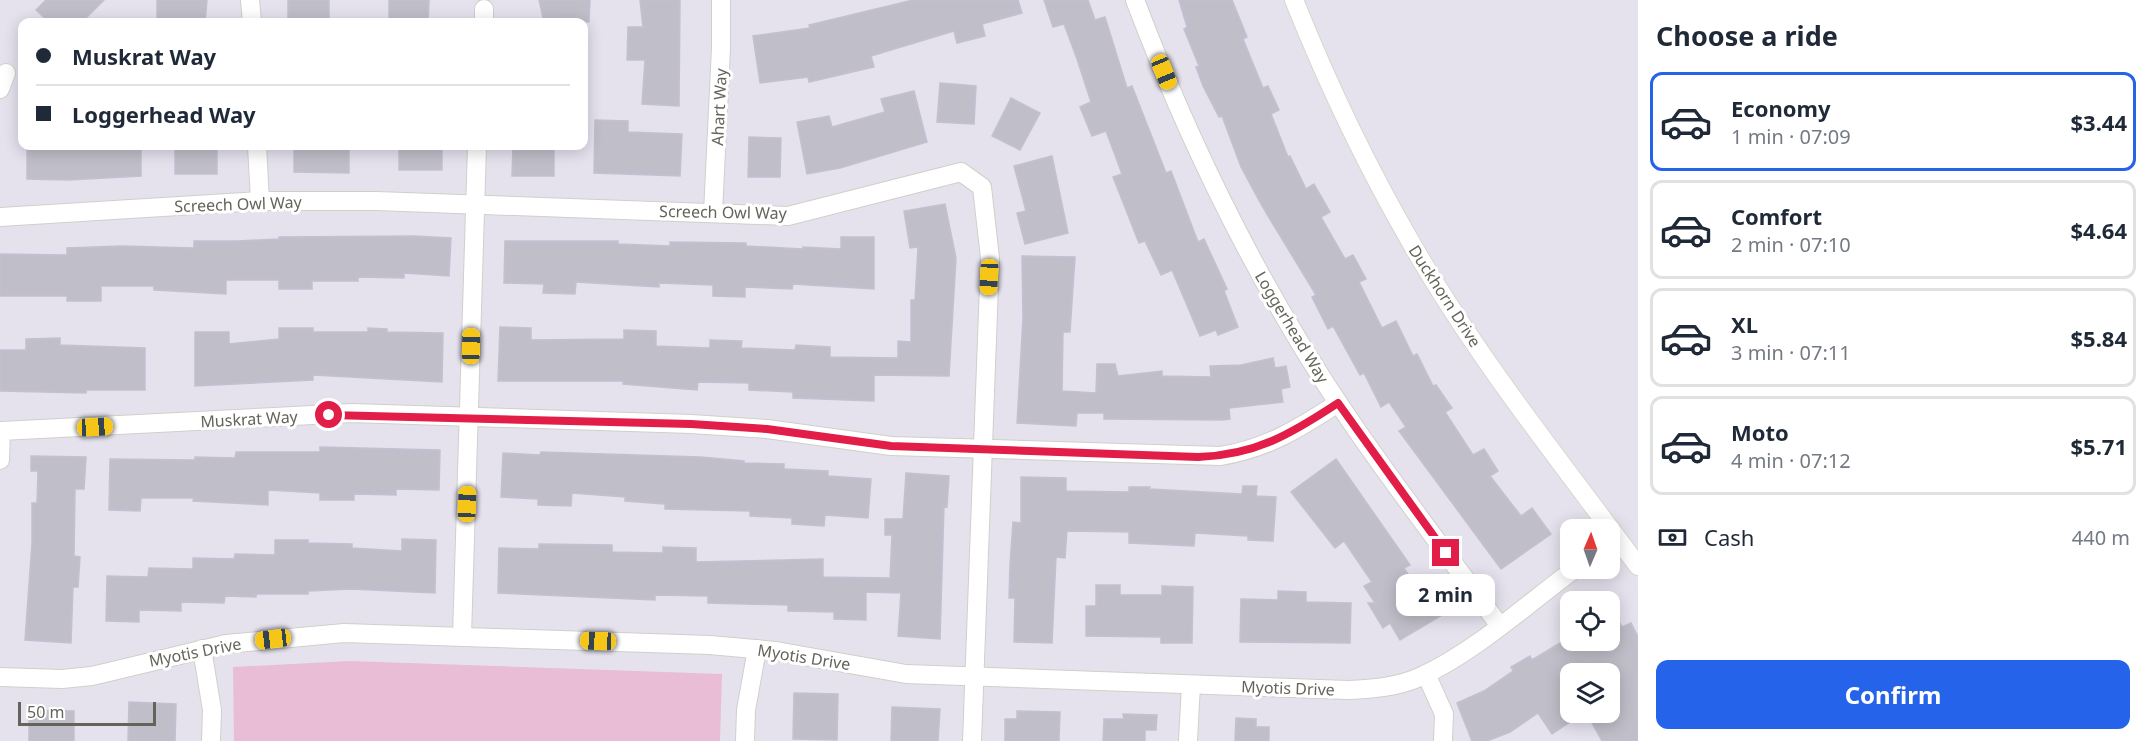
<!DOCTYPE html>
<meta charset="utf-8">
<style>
:root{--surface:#fff;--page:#f6f6f7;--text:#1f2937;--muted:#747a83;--line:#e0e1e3;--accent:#2563eb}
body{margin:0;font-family:"Noto Sans",sans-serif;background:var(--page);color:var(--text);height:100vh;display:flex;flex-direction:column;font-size:22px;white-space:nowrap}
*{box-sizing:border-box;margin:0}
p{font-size:20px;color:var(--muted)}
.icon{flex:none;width:33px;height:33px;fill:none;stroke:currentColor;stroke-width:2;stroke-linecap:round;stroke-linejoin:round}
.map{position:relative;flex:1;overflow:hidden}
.drawer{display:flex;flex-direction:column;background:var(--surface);width:510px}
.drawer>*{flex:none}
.hud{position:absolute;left:18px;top:18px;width:570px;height:132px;border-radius:12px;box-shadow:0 3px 15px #0003;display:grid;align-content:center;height:132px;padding:0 18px;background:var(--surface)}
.needle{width:39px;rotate:2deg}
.tools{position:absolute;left:1560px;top:519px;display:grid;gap:12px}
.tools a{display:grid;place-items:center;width:60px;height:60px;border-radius:12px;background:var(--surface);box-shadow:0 3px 15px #0003;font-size:30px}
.scale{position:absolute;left:18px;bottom:15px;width:138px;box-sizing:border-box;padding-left:6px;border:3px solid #64645a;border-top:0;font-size:16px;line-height:21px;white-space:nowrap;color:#64645a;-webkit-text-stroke:4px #fff;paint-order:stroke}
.end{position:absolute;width:27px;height:27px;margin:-14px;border:8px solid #e11d48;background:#fff;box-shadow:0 0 0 3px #fff}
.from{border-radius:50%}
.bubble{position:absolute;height:42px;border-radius:12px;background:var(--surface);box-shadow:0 3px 15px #0003;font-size:20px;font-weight:700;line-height:42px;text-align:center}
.car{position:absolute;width:18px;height:36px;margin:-18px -9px;border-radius:8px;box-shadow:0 0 4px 2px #0007;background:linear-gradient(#f5c518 24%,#345 0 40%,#f5c518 0 76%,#345 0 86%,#f5c518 0)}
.hud b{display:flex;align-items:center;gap:21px;height:57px;font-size:22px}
.hud b+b{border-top:2px solid var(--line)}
.hud i{width:15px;height:15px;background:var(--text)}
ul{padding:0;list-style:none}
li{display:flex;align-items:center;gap:18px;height:99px;margin:0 12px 9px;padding:0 6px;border:3px solid var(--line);border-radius:12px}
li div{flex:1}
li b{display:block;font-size:22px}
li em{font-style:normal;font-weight:700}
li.current{border-color:var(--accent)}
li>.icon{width:54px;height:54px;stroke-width:1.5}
h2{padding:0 18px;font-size:27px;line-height:72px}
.pay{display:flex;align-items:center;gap:15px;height:66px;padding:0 18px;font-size:22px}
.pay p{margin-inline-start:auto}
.button{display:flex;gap:12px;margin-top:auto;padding:12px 18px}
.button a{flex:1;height:69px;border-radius:12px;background:var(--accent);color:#fff;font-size:24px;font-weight:700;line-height:69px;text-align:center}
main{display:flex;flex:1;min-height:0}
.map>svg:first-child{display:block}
</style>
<main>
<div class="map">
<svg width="1638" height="741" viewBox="0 0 1638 741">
<rect width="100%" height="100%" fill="#e5e2ee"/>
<path fill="#e8bdd5" d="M349,661L722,674L720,741H234L233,667Z"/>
<g fill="#c0bfc9" stroke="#c3c0d3" stroke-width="1.5">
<path d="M46,0H104L82,22H49L36,10Z"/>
<path d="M157,0H207L205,22H157Z"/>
<rect x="288" y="0" width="41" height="22"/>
<path d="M389,0H429L428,22H389Z"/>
<path d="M539,0H590L589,22H544Z"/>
<path d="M640,0H680L679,106L642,104L645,60H627L628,27H643Z"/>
<path d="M913,0H1018L1022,13L982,24L985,36L957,43L954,31L871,56L874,67L809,82L808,77L760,83L753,36L810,28L809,25Z"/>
<path d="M1044,0H1088L1095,20L1105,17L1127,88L1132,86L1166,173L1171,171L1198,242L1204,239L1227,289L1224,291L1238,327L1218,335L1216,330L1200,336L1172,270L1161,275L1145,241L1139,243L1113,177L1122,174L1106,131L1092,136L1080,107L1091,102L1077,59L1064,24L1053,27Z"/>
<path d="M1179,0H1232L1247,37L1243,39L1263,88L1268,86L1279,110L1271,114L1288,157L1290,156L1306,189L1314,184L1330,212L1321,217L1345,259L1353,255L1366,279L1359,282L1382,328L1396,321L1413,356L1417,354L1433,386L1436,385L1452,408L1445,412L1473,455L1484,449L1498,471L1490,476L1521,516L1532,508L1551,534L1501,569L1399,431L1406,427L1389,402L1381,407L1364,373L1360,375L1333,326L1328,329L1312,297L1316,295L1262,206L1241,167L1222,116L1219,117L1203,86L1196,67L1199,66L1184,29L1187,27Z"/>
<path d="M940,83L976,86L974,124L937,122Z"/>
<path d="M914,91L927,142L840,168L807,174L797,122L829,116L832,127L885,112L881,99Z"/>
<path d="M1011,98L1040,113L1020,150L992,136Z"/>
<path d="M595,120L628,121V132L682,134L680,176L594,173Z"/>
<path d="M749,137L781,138L780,177H748Z"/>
<path d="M27,146H141V176L68,180L27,179Z"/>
<rect x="175" y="146" width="42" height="28"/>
<path d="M294,146H349V173L294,172Z"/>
<rect x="399" y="146" width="43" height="24"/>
<path d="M513,146H554V176H512Z"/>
<path d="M1052,156L1068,233L1025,244L1017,213L1026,211L1014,166Z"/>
<path d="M945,204L956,258L949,376L874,375V401L793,398V392L749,390V383L698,382L697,390L623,384V381H498L500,327L531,328V340L624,339V330L656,331V346L710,348V340L742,341L741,348L795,350L796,345L830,347V357L898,358V341L911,342V300H915L918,247L910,248L904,211Z"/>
<path d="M414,236L451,238L449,276L404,273V278L358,277V281H312V289H279V280H226V294L154,290V286H101V301H67V296H0V254L67,255V248L122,246L194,248V241H238L279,239V237Z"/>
<path d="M841,237H874V289L793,284L792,289L745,287V297L713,296V285L659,283V287L576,282L575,294L543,293L544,284L504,283L505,241H618V244L670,246V242L746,243V246L803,249V247L841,249Z"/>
<path d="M1022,256L1075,257L1070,332H1063L1062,391L1096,393L1097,364H1115L1118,376L1162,371V376L1211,377L1210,366L1241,365L1273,358L1275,368L1286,366L1290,387L1281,389L1283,402L1229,408L1230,419L1222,420L1104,419V413H1077L1076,426L1017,423L1023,318Z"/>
<path d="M279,328H313V332H368V328L387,329V332L443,333L442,382L313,375V380L195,386V332H229V344L279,339Z"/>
<path d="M60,338V345L145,348V390H86V393L0,391V350H26V339Z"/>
<path d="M320,447L440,450L439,490L396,489V495L354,494V500H320V493L268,490V505L193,501L194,498H141L140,511L109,510L110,459L195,460V457L235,458L236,452H320Z"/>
<path d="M541,452L701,457L744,461V463L784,464V469L828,471V476L871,479L868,518L825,515L824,526L792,524V518L750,516V511L665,509V504L625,501V497L572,493L571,506L538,505V499L501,497L503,453L540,455Z"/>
<path d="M31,456L86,457L84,489H75L74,556L80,557L78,587H73L71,643L25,640L32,543V503H37L38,471H31Z"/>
<path d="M1336,459L1410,565L1404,568L1419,591L1425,587L1433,600L1438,597L1447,612L1400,640L1390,623L1383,628L1368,603H1375L1364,586L1372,582L1344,541L1335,548L1291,492Z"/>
<path d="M906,473L949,476L947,507L944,506L940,639L898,636L901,593L866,592V620L834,619V612L788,611V605L708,603V596L655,595V600L498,593L499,548L539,549V544L612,545V552L663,553V547L696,548V562L823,559V577L890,578L892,535H885V519H903Z"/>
<path d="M1021,477L1066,478V491L1129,492V487H1150L1149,489L1242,494L1243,486H1257L1256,496L1276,497L1273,541L1248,540V536L1195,533L1194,546L1129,543V532L1067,531L1065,558L1056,557L1052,643L1014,642L1015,598H1009L1010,565L1013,522L1021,523Z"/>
<path d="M402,539L436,540L435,593L351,589L308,591V594H256V597L225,596L224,603L181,602V611L139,610V622L106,621L107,576L148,577L149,568L193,569V558L234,559L235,554L275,555V540H308V543L352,544V548L402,551Z"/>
<path d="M1096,585H1120V595H1162V586L1193,587L1192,643H1161V637L1086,636V606H1096Z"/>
<path d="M1278,591L1306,592V602L1351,603L1350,643L1240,642L1241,599L1278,600Z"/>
<path d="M1610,605L1622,627L1631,623L1638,637V741H1602L1586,712H1610V674H1570V722L1552,734L1538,713L1510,732L1487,741H1472L1457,703L1484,691L1513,671L1511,667L1530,656L1532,660L1565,640H1610Z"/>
<path d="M794,693L838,694L837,740L793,739Z"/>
<path d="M129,702L176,704L175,741H128Z"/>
<path d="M892,707L940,709L938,741H891Z"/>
<path d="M29,710L74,711V741H29Z"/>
<path d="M1017,711L1060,712L1059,741H1005V719H1017Z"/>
<path d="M1123,714L1157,715L1156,730H1145V741H1103L1104,719H1124Z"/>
<path d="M1236,718L1256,719V727H1269V741H1235Z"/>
</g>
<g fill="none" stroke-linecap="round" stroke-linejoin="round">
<g stroke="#d0d0c9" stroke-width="20">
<g id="street">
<path d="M250,0L252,22"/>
<path d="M1135,0C1180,119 1234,234 1300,343C1360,442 1432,533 1499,625"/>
<path d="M484,22V9"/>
<path d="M0,89L6,73"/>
<path d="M257,146L260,201"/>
<path d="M713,213L721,48V0"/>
<path d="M0,217L260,201H376L788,216L961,172L982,187L990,258L972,741"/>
<path d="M0,460L1,431L352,413L691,424L767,429L891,446L1220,456C1266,449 1300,428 1338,403"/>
<path d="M462,636L477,146"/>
<path d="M202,649L212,710L211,741"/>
<path d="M1426,674L1444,714L1443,741"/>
<path d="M0,677L62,679L92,676L226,644L344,633L710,645L776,651L906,674L1348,690C1373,689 1397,687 1420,677C1475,652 1527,604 1576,568"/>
<path d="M745,741L746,710L757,649"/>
<path d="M1188,741L1191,685"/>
</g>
</g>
<g stroke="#d6d7cd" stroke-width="20">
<path id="secondary" d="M1294,0C1328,85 1367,167 1413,246C1478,359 1561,462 1638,566"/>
</g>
<use href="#street" stroke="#fff" stroke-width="18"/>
<use href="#secondary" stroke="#fff" stroke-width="18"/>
</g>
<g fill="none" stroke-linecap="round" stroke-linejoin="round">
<path stroke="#e11d48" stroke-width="8" d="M329,415L691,424L767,429L891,446L1198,457C1256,455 1291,434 1338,403L1446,553"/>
</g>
<g text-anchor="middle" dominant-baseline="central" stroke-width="6" stroke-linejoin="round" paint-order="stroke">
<g font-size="16" fill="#64645a" stroke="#fff">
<text transform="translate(719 107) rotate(-87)">Ahart Way</text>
<text transform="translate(238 204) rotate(-2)">Screech Owl Way</text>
<text transform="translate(723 212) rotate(1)">Screech Owl Way</text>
<text transform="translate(1445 296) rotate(57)">Duckhorn Drive</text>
<text transform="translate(1292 327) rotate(59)">Loggerhead Way</text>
<text transform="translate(249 419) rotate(-3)">Muskrat Way</text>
<text transform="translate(195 652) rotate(-11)">Myotis Drive</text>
<text transform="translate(804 657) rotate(9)">Myotis Drive</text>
<text transform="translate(1288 688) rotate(2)">Myotis Drive</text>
</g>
</g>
</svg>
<div class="tools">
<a><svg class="needle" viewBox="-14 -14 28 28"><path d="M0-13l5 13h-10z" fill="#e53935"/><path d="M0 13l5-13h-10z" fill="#747a83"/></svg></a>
<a><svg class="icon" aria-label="locate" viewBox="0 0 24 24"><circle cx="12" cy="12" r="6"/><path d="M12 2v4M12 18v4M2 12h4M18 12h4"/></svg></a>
<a><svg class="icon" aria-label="layers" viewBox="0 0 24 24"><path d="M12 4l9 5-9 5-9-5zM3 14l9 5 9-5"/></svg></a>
</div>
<div class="scale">50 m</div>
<i class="end from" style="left:329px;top:415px"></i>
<i class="end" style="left:1446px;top:553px"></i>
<div class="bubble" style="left:1396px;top:574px;width:99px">2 min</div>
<i class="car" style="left:1164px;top:72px;rotate:158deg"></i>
<i class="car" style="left:989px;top:277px;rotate:183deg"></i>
<i class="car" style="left:471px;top:346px;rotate:1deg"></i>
<i class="car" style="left:95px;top:427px;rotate:87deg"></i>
<i class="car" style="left:467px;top:504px;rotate:2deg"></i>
<i class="car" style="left:273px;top:639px;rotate:263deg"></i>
<i class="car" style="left:598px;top:641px;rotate:272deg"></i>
<div class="hud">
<b><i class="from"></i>Muskrat Way</b>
<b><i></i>Loggerhead Way</b>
</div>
</div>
<section class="drawer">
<h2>Choose a ride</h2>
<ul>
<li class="current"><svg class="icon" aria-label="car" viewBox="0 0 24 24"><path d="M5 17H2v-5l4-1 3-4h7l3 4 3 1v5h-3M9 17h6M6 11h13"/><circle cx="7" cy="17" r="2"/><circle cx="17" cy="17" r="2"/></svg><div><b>Economy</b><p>1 min · 07:09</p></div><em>$3.44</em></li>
<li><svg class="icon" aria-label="car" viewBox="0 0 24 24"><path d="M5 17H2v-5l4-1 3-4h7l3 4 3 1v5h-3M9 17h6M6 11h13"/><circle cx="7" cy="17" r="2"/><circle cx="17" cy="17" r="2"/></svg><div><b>Comfort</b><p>2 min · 07:10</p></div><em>$4.64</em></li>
<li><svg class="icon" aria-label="car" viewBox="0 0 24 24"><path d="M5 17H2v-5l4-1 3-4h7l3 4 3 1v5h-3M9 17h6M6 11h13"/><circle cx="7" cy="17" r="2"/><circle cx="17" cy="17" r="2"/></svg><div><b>XL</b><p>3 min · 07:11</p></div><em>$5.84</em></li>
<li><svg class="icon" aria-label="car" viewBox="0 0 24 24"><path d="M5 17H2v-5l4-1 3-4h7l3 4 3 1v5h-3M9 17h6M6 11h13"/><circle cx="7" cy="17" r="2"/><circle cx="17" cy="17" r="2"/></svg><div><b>Moto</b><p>4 min · 07:12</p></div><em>$5.71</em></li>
</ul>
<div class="pay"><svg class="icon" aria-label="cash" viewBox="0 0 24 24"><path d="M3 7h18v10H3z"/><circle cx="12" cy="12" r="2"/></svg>Cash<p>440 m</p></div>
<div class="button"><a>Confirm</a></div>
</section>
</main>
